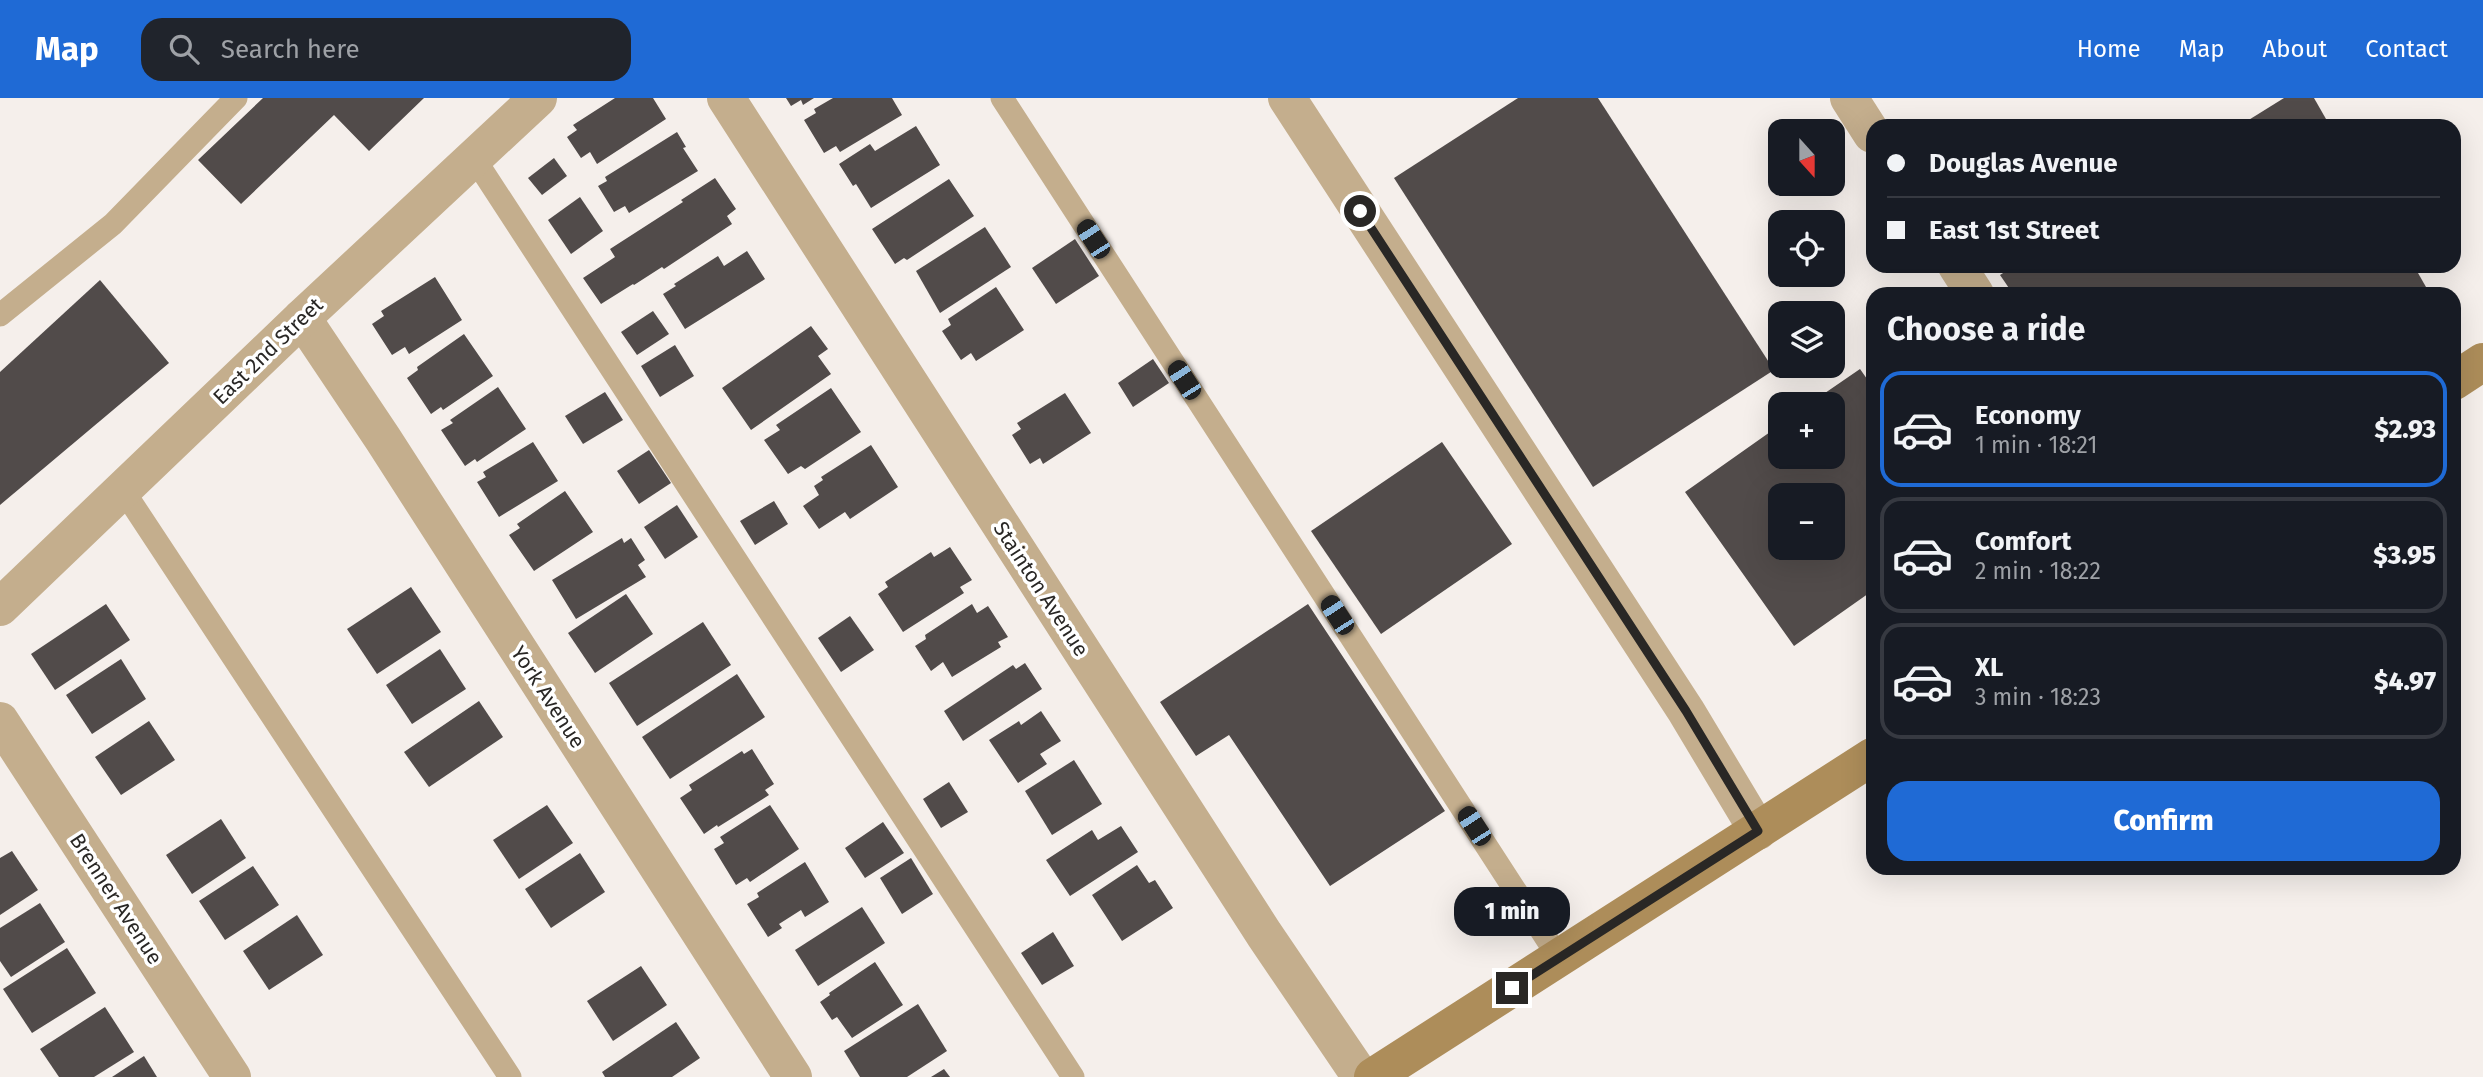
<!DOCTYPE html>
<meta charset="utf-8">
<style>
:root{--surface:#171b24;--page:#20242c;--text:#f1f3f6;--muted:#9ea1a6;--line:#363941;--accent:#1f6ad5}
body{margin:0;font-family:"Fira Sans",sans-serif;background:var(--page);color:var(--text);height:100vh;display:flex;flex-direction:column;font-size:26px;white-space:nowrap}
*{box-sizing:border-box;margin:0}
p{font-size:23px;color:var(--muted)}
.icon{flex:none;width:38px;height:38px;fill:none;stroke:currentColor;stroke-width:2;stroke-linecap:round;stroke-linejoin:round}
.map{position:relative;flex:1;overflow:hidden}
.side{position:absolute;left:1866px;top:189px;width:595px;height:588px;display:flex;flex-direction:column;background:var(--surface);border-radius:21px;box-shadow:0 7px 28px #0002}
.side>*{flex:none}
.top-card{position:absolute;left:1866px;top:21px;width:595px;height:154px;border-radius:21px;box-shadow:0 7px 28px #0002;display:grid;align-content:center;height:154px;padding:0 21px;background:var(--surface)}
.needle{width:46px;rotate:159deg}
.buttons{position:absolute;left:1768px;top:21px;display:grid;gap:14px}
.buttons a{display:grid;place-items:center;width:77px;height:77px;border-radius:14px;background:var(--surface);box-shadow:0 7px 28px #0002;font-size:35px}
.end{position:absolute;width:32px;height:32px;margin:-16px;border:9px solid #292725;background:#fff;box-shadow:0 0 0 4px #fff}
.from{border-radius:50%}
.bubble{position:absolute;height:49px;border-radius:21px;background:var(--surface);box-shadow:0 7px 28px #0002;font-size:23px;font-weight:800;line-height:49px;text-align:center}
.car{position:absolute;width:21px;height:42px;margin:-21px -10px;border-radius:9px;box-shadow:0 0 5px 2px #0007;background:linear-gradient(#222 24%,#8ab4d8 0 40%,#222 0 76%,#8ab4d8 0 86%,#222 0)}
.top-card b{display:flex;align-items:center;gap:24px;height:66px;font-size:26px}
.top-card b+b{border-top:2px solid var(--line)}
.top-card i{width:18px;height:18px;background:var(--text)}
ul{padding:0;list-style:none}
li{display:flex;align-items:center;gap:21px;height:116px;margin:0 14px 10px;padding:0 7px;border:4px solid var(--line);border-radius:21px}
li div{flex:1}
li b{display:block;font-size:26px}
li em{font-style:normal;font-weight:800}
li.selected{border-color:var(--accent)}
li>.icon{width:63px;height:63px;stroke-width:1.5}
h2{padding:0 21px;font-size:32px;line-height:84px}
.action{display:flex;gap:14px;margin-top:auto;padding:14px 21px}
.action a{flex:1;height:80px;border-radius:21px;background:var(--accent);color:#fff;font-size:28px;font-weight:800;line-height:80px;text-align:center}
header{display:flex;align-items:center;gap:42px;box-sizing:border-box;height:98px;padding:0 35px;background:var(--accent);color:#fff}
header strong{font-size:33px}
nav{display:flex;gap:38px;margin-inline-start:auto;font-size:24px}
.search{width:490px;height:63px;background:var(--page);display:flex;align-items:center;gap:18px;box-sizing:border-box;padding:0 24px;border-radius:21px;color:var(--muted);font-size:26px}
.map>svg:first-child{display:block}
</style>
<header>
<strong>Map</strong>
<div class="search"><svg class="icon" aria-label="search" viewBox="0 0 24 24"><circle cx="10" cy="10" r="6"/><path d="M15 15l6 6"/></svg>Search here</div>
<nav><a>Home</a><a>Map</a><a>About</a><a>Contact</a></nav>
</header>
<div class="map">
<svg width="2483" height="979" viewBox="0 0 2483 979">
<rect width="100%" height="100%" fill="#f5efeb"/>
<g fill="#514b4a" fill-rule="evenodd">
<path d="M263,0H424L369,53L334,17L241,106L198,62Z"/>
<path d="M615,0H653L666,21L597,66L590,54L581,60L567,39L577,32L573,27Z"/>
<path d="M786,0H814L803,7L801,2L791,8Z"/>
<path d="M833,0H892L902,17L840,54L836,48L824,55L804,22L816,15L814,11Z"/>
<path d="M1518,0H1598L1774,272L1593,389L1394,80Z"/>
<path d="M2284,0H2314L2330,28H2239Z"/>
<path d="M916,28L940,67L871,110L856,86L853,88L839,66L870,46L875,53Z"/>
<path d="M677,34L686,49L683,50L698,73L629,115L625,108L614,114L598,88L607,83L605,79Z"/>
<path d="M554,60L567,78L542,97L528,80Z"/>
<path d="M715,80L736,111L727,118L732,126L664,171L662,169L634,187L633,186L601,206L583,180L615,159L610,151L683,104L681,102Z"/>
<path d="M949,81L974,118L907,162L904,160L895,166L872,131Z"/>
<path d="M580,99L603,133L571,156L548,122Z"/>
<path d="M985,129L1011,169L940,215L916,173Z"/>
<path d="M1075,141L1099,178L1056,206L1032,170Z"/>
<path d="M747,153L765,181L685,231L663,196L676,188L674,186L718,158L724,168Z"/>
<path d="M2014,168H2414L2430,196H2013L2000,177Z"/>
<path d="M435,179L462,222L409,256L405,249L392,257L372,226L384,218L381,213Z"/>
<path d="M100,182L169,265L0,407V274Z"/>
<path d="M996,189L1024,232L976,263L971,255L961,262L942,233L951,227L948,221Z"/>
<path d="M653,213L669,236L637,257L621,234Z"/>
<path d="M811,228L828,251L818,258L831,276L751,332L722,290Z"/>
<path d="M464,236L493,278L443,312L441,309L431,316L407,280L418,272L417,269Z"/>
<path d="M675,247L694,278L660,299L641,268Z"/>
<path d="M1153,261L1169,285L1133,309L1118,285Z"/>
<path d="M1860,271L1872,288V493L1794,548L1685,394L1780,327V359H1832V306H1809ZM1780,397H1832V450H1780Z"/>
<path d="M498,289L526,331L477,364L475,361L465,368L441,332L453,325L450,322Z"/>
<path d="M831,290L861,334L805,371L801,368L788,376L764,342L780,332L776,327Z"/>
<path d="M605,294L623,322L583,346L565,318Z"/>
<path d="M1065,295L1091,335L1043,366L1040,360L1030,366L1012,337L1021,331L1017,325Z"/>
<path d="M533,344L558,383L499,419L477,384L486,379L483,374Z"/>
<path d="M1442,344L1512,446L1381,536L1311,433Z"/>
<path d="M871,347L898,389L850,421L845,414L819,431L803,408L819,397L814,388L823,382L821,379Z"/>
<path d="M649,352L671,385L639,406L617,373Z"/>
<path d="M565,393L593,434L534,473L509,437L520,430L517,426Z"/>
<path d="M774,403L788,426L755,447L740,423Z"/>
<path d="M677,407L698,439L665,461L644,429Z"/>
<path d="M622,440L624,445L631,440L645,462L638,467L646,479L576,521L552,482Z"/>
<path d="M950,449L972,482L960,489L964,495L903,534L878,496L888,489L885,484L931,454L934,459Z"/>
<path d="M411,489L441,534L377,576L347,531Z"/>
<path d="M626,496L653,536L595,575L568,535Z"/>
<path d="M106,506L130,542L55,592L31,556Z"/>
<path d="M972,506L977,515L988,508L1008,539L998,544L1001,549L952,579L943,564L931,573L915,548L926,541L925,537Z"/>
<path d="M1308,506L1445,713L1330,788L1229,637L1196,658L1160,604Z"/>
<path d="M850,518L874,552L841,574L818,540Z"/>
<path d="M703,524L731,567L637,628L609,585Z"/>
<path d="M440,551L466,591L412,626L386,587Z"/>
<path d="M121,561L146,601L92,636L66,597Z"/>
<path d="M1025,565L1042,591L963,643L944,613L1013,567L1016,571Z"/>
<path d="M737,576L765,619L670,681L642,639Z"/>
<path d="M479,603L503,639L429,689L404,654Z"/>
<path d="M1041,613L1061,643L1040,656L1047,666L1018,685L989,642L1019,623L1021,627Z"/>
<path d="M149,623L175,662L121,697L95,659Z"/>
<path d="M752,651L774,686L765,692L769,697L718,729L717,727L704,736L680,700L692,692L689,687L742,653L744,656Z"/>
<path d="M1074,662L1102,706L1052,737L1025,693Z"/>
<path d="M949,684L968,714L941,730L923,701Z"/>
<path d="M547,707L573,745L519,781L493,742Z"/>
<path d="M770,707L799,751L750,784L747,780L736,787L714,751L724,745L720,739Z"/>
<path d="M221,721L246,760L192,796L166,757Z"/>
<path d="M883,724L904,755L865,780L845,750Z"/>
<path d="M1121,728L1138,754L1070,798L1046,762L1092,732L1098,742Z"/>
<path d="M12,753L38,792L0,817V760Z"/>
<path d="M580,755L605,794L551,830L525,791Z"/>
<path d="M911,760L933,796L902,816L880,780Z"/>
<path d="M805,764L829,804L805,819L801,812L779,826L782,830L768,839L747,806L759,799L757,795Z"/>
<path d="M1137,767L1149,785L1155,782L1173,810L1122,843L1092,797Z"/>
<path d="M253,768L279,807L225,842L199,803Z"/>
<path d="M40,805L65,844L11,879L0,863V830Z"/>
<path d="M862,809L885,845L818,888L795,852Z"/>
<path d="M297,817L323,857L269,892L243,853Z"/>
<path d="M1053,834L1074,868L1042,887L1021,855Z"/>
<path d="M67,850L96,895L32,935L3,891Z"/>
<path d="M875,864L903,907L852,940L837,919L832,922L820,904L830,897L829,895Z"/>
<path d="M641,868L667,907L613,943L587,903Z"/>
<path d="M918,906L947,953L907,979H860L844,953Z"/>
<path d="M105,909L134,954L94,979H59L40,951Z"/>
<path d="M676,924L700,960L672,979H605L602,974Z"/>
<path d="M144,958L157,979H112Z"/>
<path d="M944,971L950,979H931Z"/>
</g>
<g fill="none" stroke-linecap="round" stroke-linejoin="round">
<g stroke="#c4ae8d" stroke-width="23">
<path d="M1002,0L1559,860"/>
<path d="M474,60L1073,979"/>
<path d="M0,217L113,126L236,0"/>
<path d="M123,392L510,979"/>
</g>
<g stroke="#c4ae8d" stroke-width="38">
<path d="M726,0L1264,836L1361,979"/>
<path d="M1287,0L1686,613L1758,733"/>
<path d="M1849,0L1872,36"/>
<path d="M1957,168L1975,196"/>
<path d="M302,220L383,341L793,979"/>
<path d="M0,509L302,220L538,0"/>
<path d="M0,623L232,979"/>
</g>
<g stroke="#ad8d5a" stroke-width="38">
<path d="M2454,283L2483,264"/>
<path d="M1373,979L1872,659"/>
</g>
</g>
<g fill="none" stroke-linecap="round" stroke-linejoin="round">
<path stroke="#292725" stroke-width="9" d="M1360,113L1686,613L1758,733L1512,890"/>
</g>
<g text-anchor="middle" dominant-baseline="central" stroke-width="7" stroke-linejoin="round" paint-order="stroke">
<g font-size="21" fill="#292725" stroke="#fff">
<text transform="translate(268 253) rotate(-44)">East 2nd Street</text>
<text transform="translate(1041 491) rotate(57)">Stainton Avenue</text>
<text transform="translate(548 599) rotate(57)">York Avenue</text>
<text transform="translate(116 801) rotate(57)">Brenner Avenue</text>
</g>
</g>
</svg>
<div class="buttons">
<a><svg class="needle" viewBox="-14 -14 28 28"><path d="M0-13l5 13h-10z" fill="#e53935"/><path d="M0 13l5-13h-10z" fill="#9ea1a6"/></svg></a>
<a><svg class="icon" aria-label="locate" viewBox="0 0 24 24"><circle cx="12" cy="12" r="6"/><path d="M12 2v4M12 18v4M2 12h4M18 12h4"/></svg></a>
<a><svg class="icon" aria-label="layers" viewBox="0 0 24 24"><path d="M12 4l9 5-9 5-9-5zM3 14l9 5 9-5"/></svg></a>
<a>+</a>
<a>−</a>
</div>
<i class="end from" style="left:1360px;top:113px"></i>
<i class="end" style="left:1512px;top:890px"></i>
<div class="bubble" style="left:1454px;top:789px;width:116px">1 min</div>
<i class="car" style="left:1093px;top:141px;rotate:327deg"></i>
<i class="car" style="left:1184px;top:282px;rotate:327deg"></i>
<i class="car" style="left:1337px;top:517px;rotate:327deg"></i>
<i class="car" style="left:1474px;top:728px;rotate:327deg"></i>
<div class="top-card">
<b><i class="from"></i>Douglas Avenue</b>
<b><i></i>East 1st Street</b>
</div>
<section class="side">
<h2>Choose a ride</h2>
<ul>
<li class="selected"><svg class="icon" aria-label="car" viewBox="0 0 24 24"><path d="M5 17H2v-5l4-1 3-4h7l3 4 3 1v5h-3M9 17h6M6 11h13"/><circle cx="7" cy="17" r="2"/><circle cx="17" cy="17" r="2"/></svg><div><b>Economy</b><p>1 min · 18:21</p></div><em>$2.93</em></li>
<li><svg class="icon" aria-label="car" viewBox="0 0 24 24"><path d="M5 17H2v-5l4-1 3-4h7l3 4 3 1v5h-3M9 17h6M6 11h13"/><circle cx="7" cy="17" r="2"/><circle cx="17" cy="17" r="2"/></svg><div><b>Comfort</b><p>2 min · 18:22</p></div><em>$3.95</em></li>
<li><svg class="icon" aria-label="car" viewBox="0 0 24 24"><path d="M5 17H2v-5l4-1 3-4h7l3 4 3 1v5h-3M9 17h6M6 11h13"/><circle cx="7" cy="17" r="2"/><circle cx="17" cy="17" r="2"/></svg><div><b>XL</b><p>3 min · 18:23</p></div><em>$4.97</em></li>
</ul>
<div class="action"><a>Confirm</a></div>
</section>
</div>
